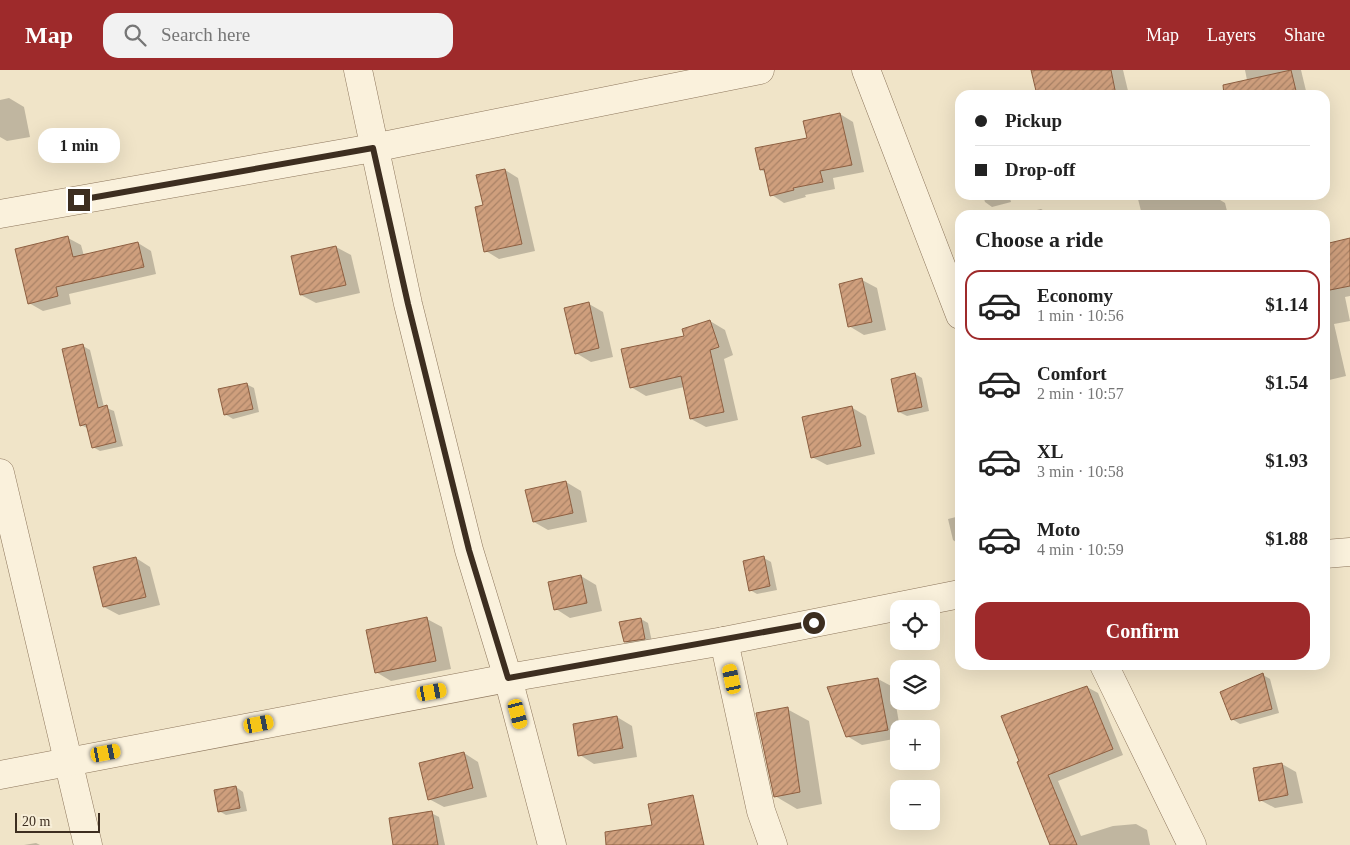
<!DOCTYPE html>
<meta charset="utf-8">
<style>
:root{--surface:#fff;--page:#f2f2f2;--text:#222;--muted:#767676;--line:#e0e0e0;--accent:#9e2a2b}
body{margin:0;font-family:Georgia,serif;background:var(--page);color:var(--text);height:100vh;display:flex;flex-direction:column;font-size:19px;white-space:nowrap}
*{box-sizing:border-box;margin:0}
p{font-size:16px;color:var(--muted)}
.icon{flex:none;width:28px;height:28px;fill:none;stroke:currentColor;stroke-width:2;stroke-linecap:round;stroke-linejoin:round}
.map{position:relative;flex:1;overflow:hidden}
.details{position:absolute;left:955px;top:140px;width:375px;height:460px;display:flex;flex-direction:column;background:var(--surface);border-radius:15px;box-shadow:0 5px 20px #0002}
.details>*{flex:none}
.guide{position:absolute;left:955px;top:20px;width:375px;height:110px;border-radius:15px;box-shadow:0 5px 20px #0002;display:grid;align-content:center;height:110px;padding:0 20px;background:var(--surface)}
.fabs{position:absolute;left:890px;top:530px;display:grid;gap:10px}
.fabs a{display:grid;place-items:center;width:50px;height:50px;border-radius:10px;background:var(--surface);box-shadow:0 5px 20px #0002;font-size:25px}
.scale{position:absolute;left:15px;bottom:12px;width:85px;box-sizing:border-box;padding-left:5px;border:2px solid #3d2e20;border-top:0;font-size:14px;line-height:18px;white-space:nowrap;color:#3d2e20;-webkit-text-stroke:4px #f7eed8;paint-order:stroke}
.end{position:absolute;width:22px;height:22px;margin:-11px;border:6px solid #3d2e20;background:#fff;box-shadow:0 0 0 2px #fff}
.from{border-radius:50%}
.bubble{position:absolute;height:35px;border-radius:15px;background:var(--surface);box-shadow:0 5px 20px #0002;font-size:16px;font-weight:600;line-height:35px;text-align:center}
.car{position:absolute;width:15px;height:30px;margin:-15px -8px;border-radius:6px;box-shadow:0 0 4px 1px #0007;background:linear-gradient(#f5c518 24%,#345 0 40%,#f5c518 0 76%,#345 0 86%,#f5c518 0)}
.guide b{display:flex;align-items:center;gap:18px;height:48px;font-size:19px}
.guide b+b{border-top:1px solid var(--line)}
.guide i{width:12px;height:12px;background:var(--text)}
ul{padding:0;list-style:none}
li{display:flex;align-items:center;gap:15px;height:70px;margin:0 10px 8px;padding:0 10px;border:2px solid transparent;border-radius:15px}
li div{flex:1}
li b{display:block;font-size:19px}
li em{font-style:normal;font-weight:600}
li.current{border-color:var(--accent)}
li>.icon{width:45px;height:45px;stroke-width:1.5}
h2{padding:0 20px;font-size:22px;line-height:60px}
.button{display:flex;gap:10px;margin-top:auto;padding:10px 20px}
.button a{flex:1;height:58px;border-radius:15px;background:var(--accent);color:#fff;font-size:20px;font-weight:600;line-height:58px;text-align:center}
header{display:flex;align-items:center;gap:30px;box-sizing:border-box;height:70px;padding:0 25px;background:var(--accent);color:#fff}
header strong{font-size:24px}
nav{display:flex;gap:28px;margin-inline-start:auto;font-size:18px}
.search{width:350px;height:45px;background:var(--page);display:flex;align-items:center;gap:12px;box-sizing:border-box;padding:0 18px;border-radius:15px;color:var(--muted);font-size:19px}
.map>svg:first-child{display:block}
</style>
<header>
<strong>Map</strong>
<div class="search"><svg class="icon" aria-label="search" viewBox="0 0 24 24"><circle cx="10" cy="10" r="6"/><path d="M15 15l6 6"/></svg>Search here</div>
<nav><a>Map</a><a>Layers</a><a>Share</a></nav>
</header>
<div class="map">
<svg width="1350" height="775" viewBox="0 0 1350 775">
<defs>
<pattern id="building-hatch" width="6" height="6" patternUnits="userSpaceOnUse" patternTransform="scale(1.25)"><rect width="6" height="6" fill="#cf9f7d"/><path d="M-1 1l2-2M0 6l6-6M5 7l2-2" fill="none" stroke="#a98266"/></pattern>
</defs>
<rect width="100%" height="100%" fill="#f0e4c8"/>
<g fill="#0003">
<path d="M1032,0H1123L1129,25H1038Z"/>
<path d="M1245,0H1301L1307,25H1250Z"/>
<path d="M9,28L24,37L30,67L7,71L0,67V30Z"/>
<path d="M840,44L853,52L864,102L833,108L835,119L805,125L806,127L784,133L772,125L767,103L761,100Z"/>
<path d="M505,100L518,108L535,181L499,189L486,181L484,136Z"/>
<path d="M983,125H1009L1011,132L992,137L985,132Z"/>
<path d="M1137,125H1187L1188,130L1212,125L1225,133L1228,145H1142Z"/>
<path d="M1041,139L1051,145H1016Z"/>
<path d="M68,168L81,175L84,186L138,173L151,181L156,204L69,224L71,234L43,241L29,233Z"/>
<path d="M1350,169V226L1345,227L1350,251L1334,254L1346,306L1325,311V175Z"/>
<path d="M336,177L351,185L360,223L316,233L301,225Z"/>
<path d="M862,210L877,218L886,260L864,265L849,256Z"/>
<path d="M589,234L603,242L613,287L591,292L576,283Z"/>
<path d="M710,251L725,260L733,285L724,289L738,350L706,357L691,349L684,317L646,326L631,317L685,267Z"/>
<path d="M83,276L90,280L104,337L114,341L123,376L100,381L93,377L89,359L81,355Z"/>
<path d="M915,304L922,308L929,341L907,346L899,342Z"/>
<path d="M246,314L254,318L259,342L233,349L225,344Z"/>
<path d="M851,337L866,346L875,384L827,395L812,387Z"/>
<path d="M566,412L581,421L587,452L548,460L534,452Z"/>
<path d="M960,446V475L953,470L948,449Z"/>
<path d="M136,488L150,497L160,535L119,545L104,537Z"/>
<path d="M764,488L771,492L777,520L757,524L750,520Z"/>
<path d="M581,506L596,515L602,541L570,548L556,539Z"/>
<path d="M427,549L442,557L451,599L391,611L376,602Z"/>
<path d="M641,549L648,553L652,572L632,576L625,572Z"/>
<path d="M1263,605L1270,609L1279,643L1240,654L1232,649Z"/>
<path d="M878,609L893,617L900,659L899,668L862,675L847,666Z"/>
<path d="M1087,617L1098,623L1123,685L1058,711L1081,766L1113,756L1136,754L1147,760L1150,775H1052L1019,693Z"/>
<path d="M787,639L809,651L822,734L797,739L775,726Z"/>
<path d="M617,647L632,656L637,687L594,694L580,685Z"/>
<path d="M464,683L478,692L487,727L444,737L429,729Z"/>
<path d="M1282,694L1296,702L1303,733L1275,738L1260,730Z"/>
<path d="M236,717L243,722L247,741L226,745L219,741Z"/>
<path d="M431,743L439,747L445,775H394Z"/>
<path d="M36,773L40,775H24Z"/>
</g>
<g fill="url(#building-hatch)" stroke="#8d5f41">
<path d="M1031,0H1111L1116,25H1037Z"/>
<path d="M1291,0L1297,25H1224L1223,15Z"/>
<path d="M840,43L852,95L820,101L823,112L793,118L794,120L770,126L764,99L760,100L755,78L807,68L803,51Z"/>
<path d="M505,99L522,174L484,182L475,137L483,135L476,105Z"/>
<path d="M68,166L73,187L138,172L144,197L56,217L58,226L28,234L15,179Z"/>
<path d="M1350,168V216L1325,221V174Z"/>
<path d="M336,176L346,215L300,225L291,186Z"/>
<path d="M862,208L872,252L848,257L839,214Z"/>
<path d="M589,232L599,278L575,284L564,238Z"/>
<path d="M710,250L719,277L710,280L724,342L690,349L681,306L630,318L621,279L684,266L682,259Z"/>
<path d="M83,274L98,338L107,335L116,372L92,378L86,354L80,356L62,279Z"/>
<path d="M915,303L922,337L898,342L891,309Z"/>
<path d="M247,313L253,339L224,345L218,319Z"/>
<path d="M852,336L861,376L811,388L802,347Z"/>
<path d="M566,411L573,443L533,452L525,420Z"/>
<path d="M764,486L770,516L749,521L743,491Z"/>
<path d="M136,487L146,527L103,537L93,497Z"/>
<path d="M581,505L587,533L554,540L548,512Z"/>
<path d="M427,547L436,591L375,603L366,560Z"/>
<path d="M641,548L645,569L624,572L619,552Z"/>
<path d="M1263,603L1272,639L1231,650L1220,622Z"/>
<path d="M878,608L888,660L846,667L827,617Z"/>
<path d="M1087,616L1113,679L1048,705L1077,775H1050L1017,692L1019,691L1001,646Z"/>
<path d="M788,637L800,722L774,727L756,643Z"/>
<path d="M617,646L623,678L578,686L573,654Z"/>
<path d="M464,682L473,718L428,730L419,693Z"/>
<path d="M1282,693L1288,725L1259,731L1253,698Z"/>
<path d="M236,716L240,738L218,742L214,720Z"/>
<path d="M693,725L704,775H606L605,762L652,755L648,734Z"/>
<path d="M432,741L438,775H393L389,748Z"/>
</g>
<g fill="none" stroke-linecap="round" stroke-linejoin="round">
<g stroke="#8d765c" stroke-width="29">
<g id="street">
<path d="M358,0L408,234L469,480L508,608L552,775"/>
<path d="M866,0L960,245"/>
<path d="M0,144L373,78L760,0"/>
<path d="M0,403L88,775"/>
<path d="M1325,484L1350,482"/>
<path d="M724,571L761,741L773,775"/>
<path d="M1104,595L1192,775"/>
<path d="M0,705L508,608L724,571L960,524"/>
</g>
</g>
<use href="#street" stroke="#faf1dc" stroke-width="28"/>
</g>
<g fill="none" stroke-linecap="round" stroke-linejoin="round">
<path stroke="#3d2e20" stroke-width="6" d="M79,130L373,78L408,234L469,480L508,608L814,553"/>
</g>
</svg>
<div class="fabs">
<a><svg class="icon" aria-label="locate" viewBox="0 0 24 24"><circle cx="12" cy="12" r="6"/><path d="M12 2v4M12 18v4M2 12h4M18 12h4"/></svg></a>
<a><svg class="icon" aria-label="layers" viewBox="0 0 24 24"><path d="M12 4l9 5-9 5-9-5zM3 14l9 5 9-5"/></svg></a>
<a>+</a>
<a>−</a>
</div>
<div class="scale">20 m</div>
<i class="end from" style="left:814px;top:553px"></i>
<i class="end" style="left:79px;top:130px"></i>
<div class="bubble" style="left:38px;top:58px;width:82px">1 min</div>
<i class="car" style="left:732px;top:609px;rotate:348deg"></i>
<i class="car" style="left:432px;top:622px;rotate:80deg"></i>
<i class="car" style="left:518px;top:644px;rotate:165deg"></i>
<i class="car" style="left:259px;top:654px;rotate:79deg"></i>
<i class="car" style="left:106px;top:683px;rotate:79deg"></i>
<div class="guide">
<b><i class="from"></i>Pickup</b>
<b><i></i>Drop-off</b>
</div>
<section class="details">
<h2>Choose a ride</h2>
<ul>
<li class="current"><svg class="icon" aria-label="car" viewBox="0 0 24 24"><path d="M5 17H2v-5l4-1 3-4h7l3 4 3 1v5h-3M9 17h6M6 11h13"/><circle cx="7" cy="17" r="2"/><circle cx="17" cy="17" r="2"/></svg><div><b>Economy</b><p>1 min · 10:56</p></div><em>$1.14</em></li>
<li><svg class="icon" aria-label="car" viewBox="0 0 24 24"><path d="M5 17H2v-5l4-1 3-4h7l3 4 3 1v5h-3M9 17h6M6 11h13"/><circle cx="7" cy="17" r="2"/><circle cx="17" cy="17" r="2"/></svg><div><b>Comfort</b><p>2 min · 10:57</p></div><em>$1.54</em></li>
<li><svg class="icon" aria-label="car" viewBox="0 0 24 24"><path d="M5 17H2v-5l4-1 3-4h7l3 4 3 1v5h-3M9 17h6M6 11h13"/><circle cx="7" cy="17" r="2"/><circle cx="17" cy="17" r="2"/></svg><div><b>XL</b><p>3 min · 10:58</p></div><em>$1.93</em></li>
<li><svg class="icon" aria-label="car" viewBox="0 0 24 24"><path d="M5 17H2v-5l4-1 3-4h7l3 4 3 1v5h-3M9 17h6M6 11h13"/><circle cx="7" cy="17" r="2"/><circle cx="17" cy="17" r="2"/></svg><div><b>Moto</b><p>4 min · 10:59</p></div><em>$1.88</em></li>
</ul>
<div class="button"><a>Confirm</a></div>
</section>
</div>
